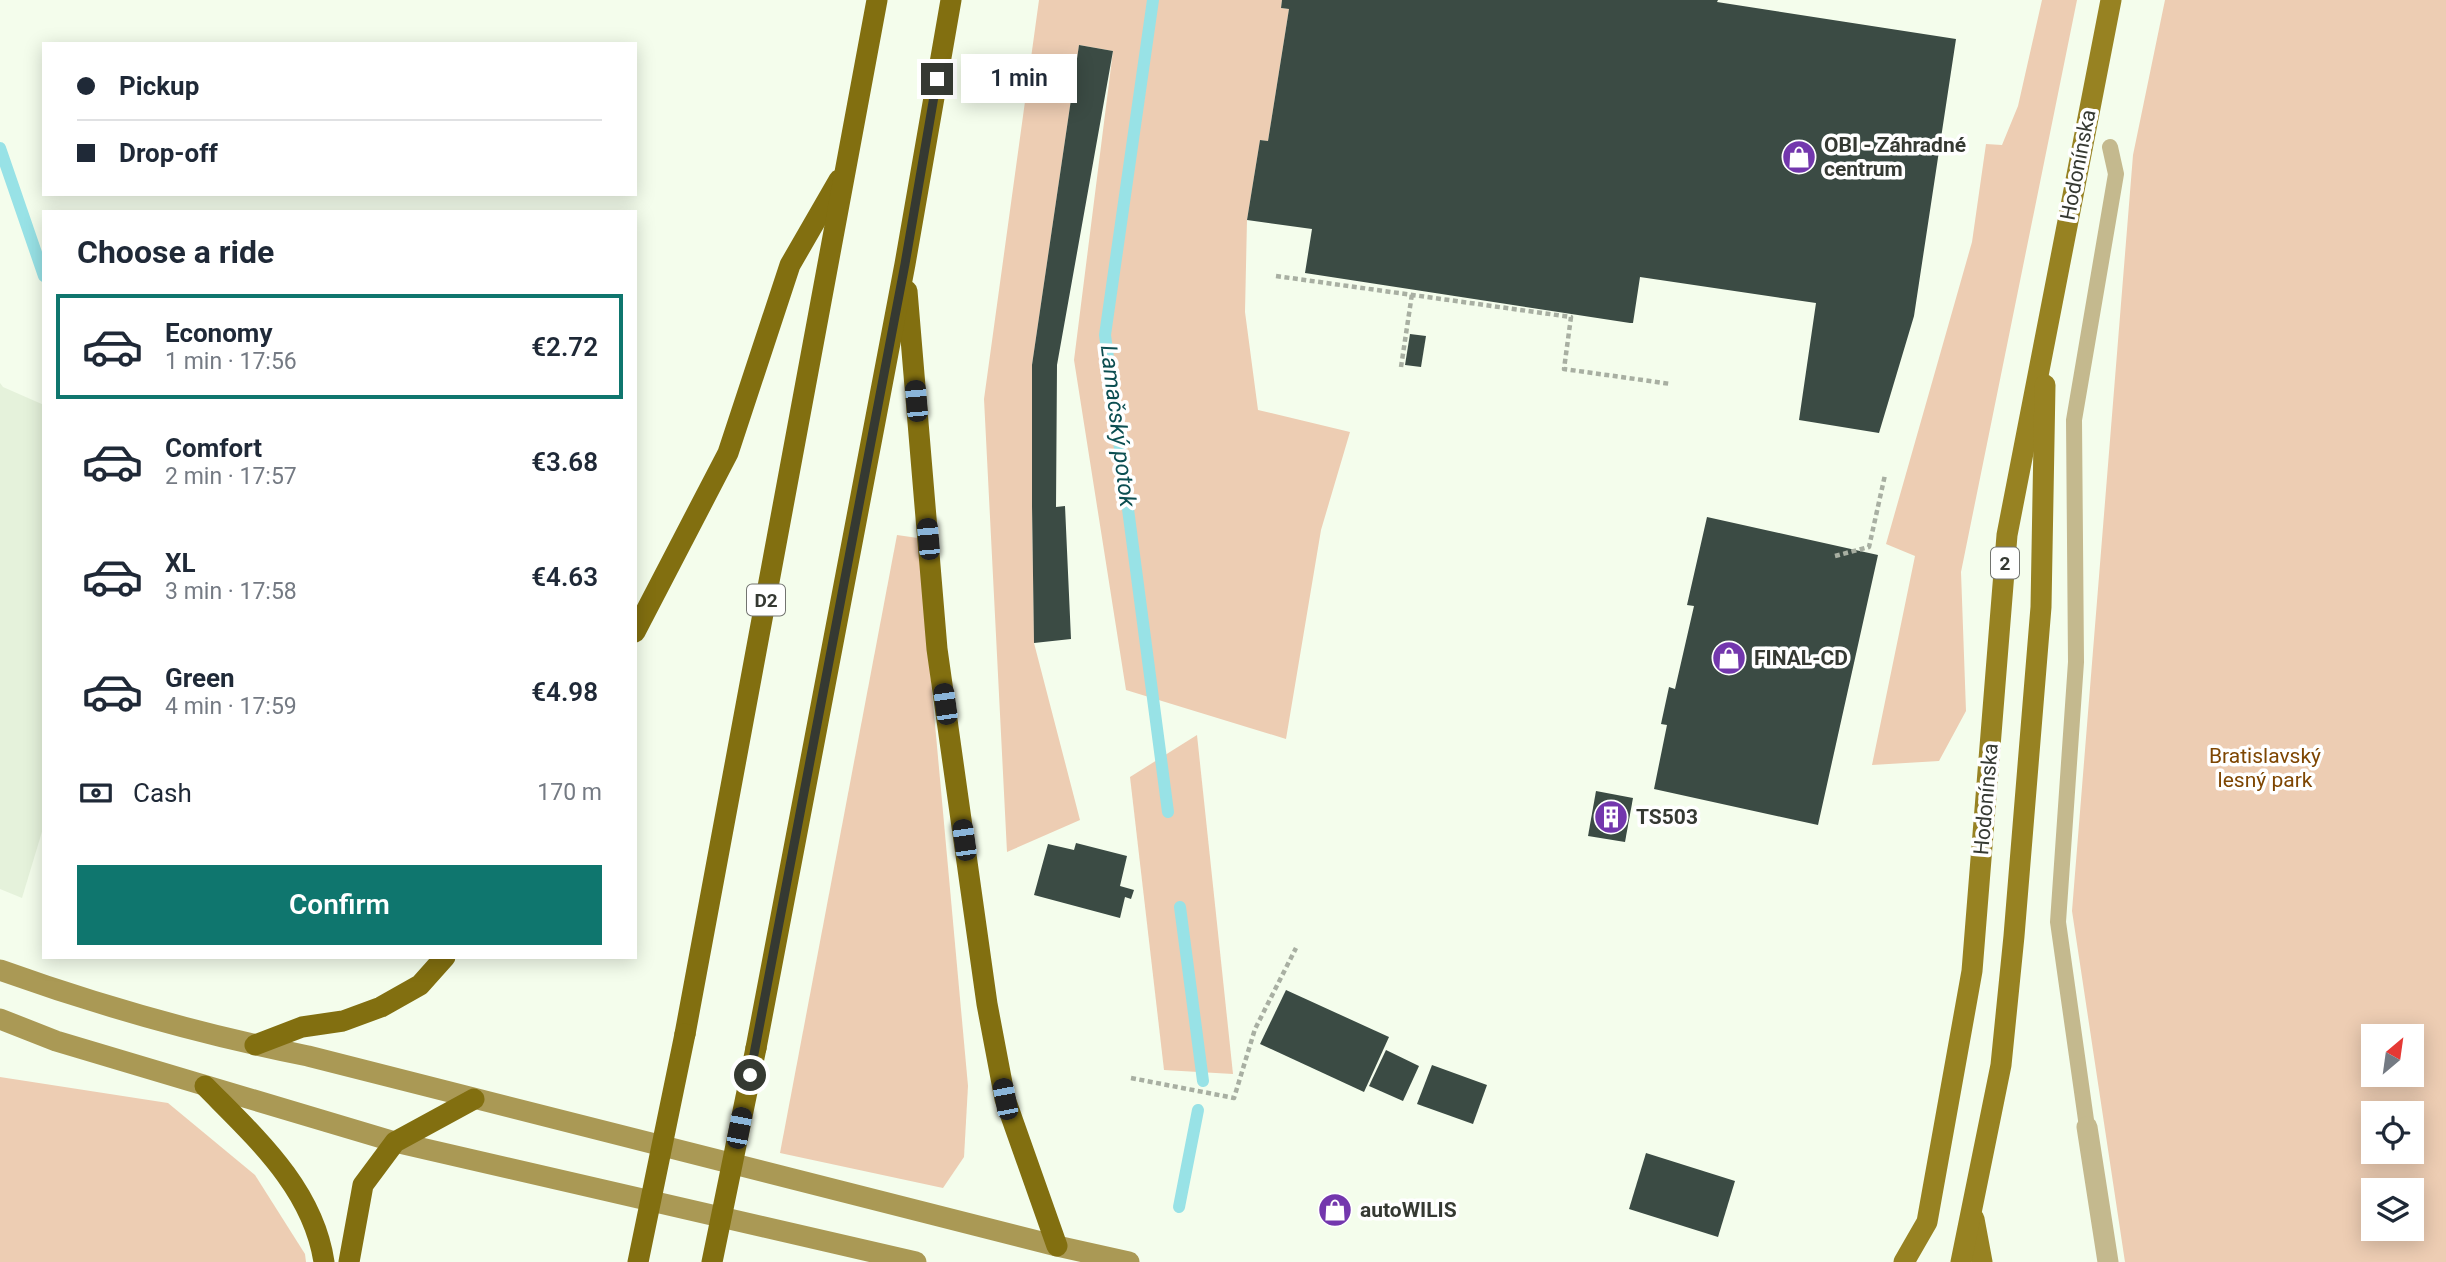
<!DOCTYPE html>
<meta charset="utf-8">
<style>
:root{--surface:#fff;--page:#f2f2f3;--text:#1f2937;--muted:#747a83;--line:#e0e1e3;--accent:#0f766e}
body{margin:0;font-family:Roboto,sans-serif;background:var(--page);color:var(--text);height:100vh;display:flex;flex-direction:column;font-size:26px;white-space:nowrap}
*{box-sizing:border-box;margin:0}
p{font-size:23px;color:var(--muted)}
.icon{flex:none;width:38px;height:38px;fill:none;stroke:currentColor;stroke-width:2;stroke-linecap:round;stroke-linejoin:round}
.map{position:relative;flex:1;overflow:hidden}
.drawer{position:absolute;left:42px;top:210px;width:595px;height:749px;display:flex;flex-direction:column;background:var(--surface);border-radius:0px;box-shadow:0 4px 18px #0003}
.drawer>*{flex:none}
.top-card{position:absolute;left:42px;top:42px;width:595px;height:154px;border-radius:0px;box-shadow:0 4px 18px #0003;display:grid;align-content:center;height:154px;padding:0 35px;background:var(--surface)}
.needle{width:46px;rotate:29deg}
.fabs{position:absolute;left:2361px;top:1024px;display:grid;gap:14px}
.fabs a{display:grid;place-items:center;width:63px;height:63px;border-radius:0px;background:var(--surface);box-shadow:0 4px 18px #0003;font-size:35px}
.end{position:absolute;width:32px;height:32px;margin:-16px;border:9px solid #353932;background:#fff;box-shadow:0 0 0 4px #fff}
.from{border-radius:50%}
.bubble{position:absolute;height:49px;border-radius:0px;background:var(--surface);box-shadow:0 4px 18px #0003;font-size:23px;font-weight:600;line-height:49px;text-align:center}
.car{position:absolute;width:21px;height:42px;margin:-21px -10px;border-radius:9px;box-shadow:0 0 5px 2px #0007;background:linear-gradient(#222 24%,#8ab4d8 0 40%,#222 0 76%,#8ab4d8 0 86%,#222 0)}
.top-card b{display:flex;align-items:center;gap:24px;height:66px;font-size:26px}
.top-card b+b{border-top:2px solid var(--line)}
.top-card i{width:18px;height:18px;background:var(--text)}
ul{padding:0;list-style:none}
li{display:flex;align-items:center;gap:21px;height:105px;margin:0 14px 10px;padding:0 21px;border:4px solid transparent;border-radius:0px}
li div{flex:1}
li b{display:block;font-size:26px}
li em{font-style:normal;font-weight:600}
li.active{border-color:var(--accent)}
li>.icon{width:63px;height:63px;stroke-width:1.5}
h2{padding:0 35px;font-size:32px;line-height:84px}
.pay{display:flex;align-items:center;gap:18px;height:77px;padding:0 35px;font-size:26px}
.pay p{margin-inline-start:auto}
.primary-button{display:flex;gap:14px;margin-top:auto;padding:14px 35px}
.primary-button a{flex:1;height:80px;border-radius:0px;background:var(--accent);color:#fff;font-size:28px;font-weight:600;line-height:80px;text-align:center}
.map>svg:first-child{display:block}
</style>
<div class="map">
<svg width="2446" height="1262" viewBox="0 0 2446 1262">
<rect width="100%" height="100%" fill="#f4fdec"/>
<path fill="#e5f2db" d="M0,383L3,387L44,405V825L22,898L0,889Z"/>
<g fill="#edcdb3" fill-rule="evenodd">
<path d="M1039,0H1282L1281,8L1289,9L1268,141L1260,140L1247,220L1245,312L1258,410L1350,432L1321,530L1286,739L1126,690L1074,360L1113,51L1079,45L1032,365V506L1034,643L1080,820L1007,852L984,399Z"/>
<path d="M2042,0H2077L1961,572L1966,711L1939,761L1872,765L1915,556L1886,544L1972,242L1986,144L2002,145L2018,106Z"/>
<path d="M2165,0H2446V1262H2125L2072,911L2133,155ZM2373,1036H2412V1074H2373ZM2412,1113V1152H2373V1113ZM2412,1190V1228H2373V1190Z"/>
<path d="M897,535L918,538L968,1086L964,1157L943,1188L780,1153Z"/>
<path d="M1197,735L1233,1074L1164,1070L1130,777Z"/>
<path d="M0,1077L168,1103L255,1175L305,1254L306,1262H0Z"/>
</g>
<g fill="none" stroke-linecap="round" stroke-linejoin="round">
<g stroke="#98e2e6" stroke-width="12">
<path d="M1153,0L1105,335L1168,812"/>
<path d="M0,148L44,276"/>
<path d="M1180,907L1203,1081"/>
<path d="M1179,1207L1198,1110"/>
</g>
</g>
<g fill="#3b4b44">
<path d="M1282,0H1718L1717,2L1956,39L1914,316L1879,433L1799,420L1816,303L1640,277L1633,323H1630L1305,273L1312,229L1247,220L1260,140L1268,141L1289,9L1281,8Z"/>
<path d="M1079,45L1113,51L1057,365L1056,507L1065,506L1071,639L1034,643L1032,506V365Z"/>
<path d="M1410,334L1426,336L1421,367L1405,365Z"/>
<path d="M1707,517L1878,555L1818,825L1654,789L1667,725L1661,724L1669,687L1675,689L1694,606L1687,605Z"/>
<path d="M1596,791L1633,798L1625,842L1588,836Z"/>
<path d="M1076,843L1127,856L1120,886L1134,890L1131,899L1125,897L1120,918L1034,895L1048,844L1074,850Z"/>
<path d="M1286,990L1389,1037L1364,1092L1260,1044Z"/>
<path d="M1386,1050L1419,1066L1403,1101L1369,1086Z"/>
<path d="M1432,1065L1487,1085L1473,1124L1417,1104Z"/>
<path d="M1646,1153L1735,1181L1718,1237L1629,1209Z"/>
</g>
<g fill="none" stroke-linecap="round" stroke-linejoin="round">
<g stroke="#a8afa2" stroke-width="4.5" stroke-dasharray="5 3.5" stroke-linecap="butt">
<path d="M1276,276L1571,317L1564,369L1671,384"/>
<path d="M1401,367L1412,294"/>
<path d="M1835,556L1869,547L1885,475"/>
<path d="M1131,1078L1234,1098L1255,1029L1296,948"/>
</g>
<path stroke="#c4b98e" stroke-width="16" d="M2087,1127L2058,922L2076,662L2074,420L2116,174L2110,147"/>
<path stroke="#c4b98e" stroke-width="21" d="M2087,1127L2108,1262"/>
<g stroke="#a95" stroke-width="21">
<path d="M0,970C100,1006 204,1035 308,1056L1057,1246L1129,1262"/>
<path d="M0,1019L56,1041L395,1142L916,1262"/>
</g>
<g stroke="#978222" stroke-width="21">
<path d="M1974,1219L1982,1262"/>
<path d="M1904,1262L1927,1222L1972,971L2007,535L2111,0"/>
<path d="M1961,1262L2001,1065L2014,936L2041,607L2045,385"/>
</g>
<g stroke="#826f10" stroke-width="21">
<path d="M907,291L937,649L987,1004L1005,1099L1057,1246"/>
<path d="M635,632L728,453L790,265L839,180"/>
<path d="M685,1034L877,0"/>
<path d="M255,1045L302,1027L343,1021L381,1007L420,985L445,957"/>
<path d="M756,1048L905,264L951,0"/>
<path d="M205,1086C255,1137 313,1188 324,1262"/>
<path d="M349,1262L363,1185L395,1142L474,1099"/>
</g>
<g stroke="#826f10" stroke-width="21">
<path d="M638,1262L685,1034"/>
<path d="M712,1262L756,1048"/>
</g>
</g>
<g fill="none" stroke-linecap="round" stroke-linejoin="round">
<path stroke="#353932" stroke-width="9" d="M750,1075L905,264L937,79"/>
</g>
<defs>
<g id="shop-disc" transform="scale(1.75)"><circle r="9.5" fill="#7337ad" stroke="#fff"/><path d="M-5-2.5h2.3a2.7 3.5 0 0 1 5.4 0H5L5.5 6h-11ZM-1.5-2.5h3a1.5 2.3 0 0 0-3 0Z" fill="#fff"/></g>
<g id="building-disc" transform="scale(1.75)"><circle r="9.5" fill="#7337ad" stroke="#fff"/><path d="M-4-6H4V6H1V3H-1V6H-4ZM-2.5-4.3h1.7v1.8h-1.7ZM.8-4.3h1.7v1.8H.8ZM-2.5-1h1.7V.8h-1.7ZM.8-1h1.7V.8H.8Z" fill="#fff"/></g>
</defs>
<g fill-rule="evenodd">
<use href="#shop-disc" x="1799" y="157"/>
<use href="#shop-disc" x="1729" y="658"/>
<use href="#building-disc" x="1611" y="817"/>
<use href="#shop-disc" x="1335" y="1210"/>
</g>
<g text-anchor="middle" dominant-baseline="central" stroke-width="7" stroke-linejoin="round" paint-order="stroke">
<g fill="#fff" stroke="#727470" stroke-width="2">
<rect x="1991" y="547.5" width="28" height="31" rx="5"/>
<rect x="747" y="584.5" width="38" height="31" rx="5"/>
</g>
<g font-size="19" font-weight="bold" fill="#353932">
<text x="2005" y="563">2</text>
<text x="766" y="600">D2</text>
</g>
<g font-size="21" font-weight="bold" fill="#353932" stroke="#fff" text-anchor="start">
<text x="1824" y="145">OBI - Záhradné<tspan x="1824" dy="24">centrum</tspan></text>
<text x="1754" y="658">FINAL-CD</text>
<text x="1636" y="817">TS503</text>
<text x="1360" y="1210">autoWILIS</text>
</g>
<g font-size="21" fill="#353932" stroke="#fff">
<text transform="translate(2078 165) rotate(-79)">Hodonínska</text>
<text transform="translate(1986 799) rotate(-85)">Hodonínska</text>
</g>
<g font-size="21" fill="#7e4602" stroke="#fff">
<text x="2265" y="756">Bratislavský<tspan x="2265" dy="24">lesný park</tspan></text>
</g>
<g font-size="23" font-style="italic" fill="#0b4e51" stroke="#fff">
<text transform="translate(1118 426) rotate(83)">Lamačský potok</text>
</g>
</g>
</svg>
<div class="fabs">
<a><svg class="needle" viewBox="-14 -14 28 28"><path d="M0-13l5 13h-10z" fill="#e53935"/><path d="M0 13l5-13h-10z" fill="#747a83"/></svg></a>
<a><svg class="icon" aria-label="locate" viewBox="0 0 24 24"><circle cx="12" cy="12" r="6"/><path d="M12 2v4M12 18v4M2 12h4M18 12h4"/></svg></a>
<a><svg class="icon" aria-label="layers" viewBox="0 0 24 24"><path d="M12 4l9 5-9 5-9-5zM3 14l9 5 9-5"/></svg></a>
</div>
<i class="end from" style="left:750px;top:1075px"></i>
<i class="end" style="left:937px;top:79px"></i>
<div class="bubble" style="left:961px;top:54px;width:116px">1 min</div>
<i class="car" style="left:916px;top:401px;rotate:355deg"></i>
<i class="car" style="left:928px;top:539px;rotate:355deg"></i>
<i class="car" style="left:945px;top:704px;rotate:352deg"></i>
<i class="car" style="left:964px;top:840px;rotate:352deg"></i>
<i class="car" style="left:1005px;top:1099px;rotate:349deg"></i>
<i class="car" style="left:739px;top:1128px;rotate:11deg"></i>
<div class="top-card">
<b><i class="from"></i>Pickup</b>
<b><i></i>Drop-off</b>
</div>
<section class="drawer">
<h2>Choose a ride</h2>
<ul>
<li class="active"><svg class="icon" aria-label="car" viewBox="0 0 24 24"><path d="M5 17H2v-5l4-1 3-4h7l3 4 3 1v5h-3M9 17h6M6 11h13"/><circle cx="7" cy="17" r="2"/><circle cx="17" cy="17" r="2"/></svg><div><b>Economy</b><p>1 min · 17:56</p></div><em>€2.72</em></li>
<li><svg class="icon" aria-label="car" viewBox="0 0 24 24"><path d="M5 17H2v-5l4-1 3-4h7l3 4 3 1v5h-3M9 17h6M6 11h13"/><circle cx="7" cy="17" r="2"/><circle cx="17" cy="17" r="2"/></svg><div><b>Comfort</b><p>2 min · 17:57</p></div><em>€3.68</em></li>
<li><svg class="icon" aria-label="car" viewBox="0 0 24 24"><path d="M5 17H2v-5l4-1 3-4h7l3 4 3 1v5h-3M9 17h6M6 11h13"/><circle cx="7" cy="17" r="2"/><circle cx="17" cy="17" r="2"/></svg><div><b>XL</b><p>3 min · 17:58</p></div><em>€4.63</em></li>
<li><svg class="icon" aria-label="car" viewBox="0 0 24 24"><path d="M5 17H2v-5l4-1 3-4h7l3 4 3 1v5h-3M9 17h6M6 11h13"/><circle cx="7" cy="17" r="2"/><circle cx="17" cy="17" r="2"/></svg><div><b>Green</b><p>4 min · 17:59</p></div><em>€4.98</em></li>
</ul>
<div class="pay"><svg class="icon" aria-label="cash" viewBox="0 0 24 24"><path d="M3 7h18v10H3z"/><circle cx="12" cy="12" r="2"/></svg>Cash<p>170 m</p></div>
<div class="primary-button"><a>Confirm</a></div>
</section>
</div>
